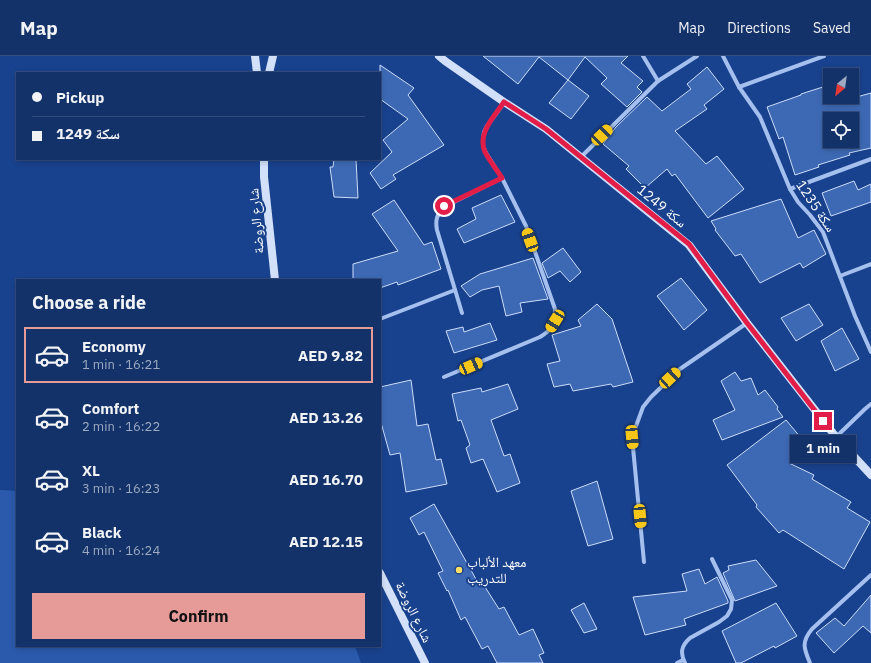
<!DOCTYPE html>
<meta charset="utf-8">
<style>
:root{--surface:#13326a;--page:#203e72;--text:#f1f3f6;--muted:#9daac1;--line:#324d7e;--accent:#e69b98}
body{margin:0;font-family:"IBM Plex Sans","Noto Naskh Arabic",sans-serif;background:var(--page);color:var(--text);height:100vh;display:flex;flex-direction:column;font-size:15px;white-space:nowrap}
*{box-sizing:border-box;margin:0}
p{font-size:13px;color:var(--muted)}
.icon{flex:none;width:22px;height:22px;fill:none;stroke:currentColor;stroke-width:2;stroke-linecap:round;stroke-linejoin:round}
.map{position:relative;flex:1;overflow:hidden}
.side{position:absolute;left:16px;top:223px;width:365px;height:368px;display:flex;flex-direction:column;background:var(--surface);border-radius:0px;box-shadow:0 2px 6px #0003,0 0 0 1px var(--line)}
.side>*{flex:none}
.hud{position:absolute;left:16px;top:16px;width:365px;height:88px;border-radius:0px;box-shadow:0 2px 6px #0003,0 0 0 1px var(--line);display:grid;align-content:center;height:88px;padding:0 16px;background:var(--surface)}
.needle{width:26px;rotate:209deg}
.buttons{position:absolute;left:823px;top:12px;display:grid;gap:8px}
.buttons a{display:grid;place-items:center;width:36px;height:36px;border-radius:0px;background:var(--surface);box-shadow:0 2px 6px #0003,0 0 0 1px var(--line);font-size:20px}
.end{position:absolute;width:18px;height:18px;margin:-9px;border:5px solid #e11d48;background:#fff;box-shadow:0 0 0 2px #fff}
.from{border-radius:50%}
.bubble{position:absolute;height:28px;border-radius:0px;background:var(--surface);box-shadow:0 2px 6px #0003,0 0 0 1px var(--line);font-size:13px;font-weight:700;line-height:28px;text-align:center}
.car{position:absolute;width:12px;height:24px;margin:-12px -6px;border-radius:5px;box-shadow:0 0 3px 1px #0007;background:linear-gradient(#f5c518 24%,#345 0 40%,#f5c518 0 76%,#345 0 86%,#f5c518 0)}
.hud b{display:flex;align-items:center;gap:14px;height:38px;font-size:15px}
.hud b+b{border-top:1px solid var(--line)}
.hud i{width:10px;height:10px;background:var(--text)}
ul{padding:0;list-style:none}
li{display:flex;align-items:center;gap:12px;height:56px;margin:0 8px 6px;padding:0 8px;border:2px solid transparent;border-radius:0px}
li div{flex:1}
li b{display:block;font-size:15px}
li em{font-style:normal;font-weight:700}
li.active{border-color:var(--accent)}
li>.icon{width:36px;height:36px;stroke-width:1.5}
h2{padding:0 16px;font-size:18px;line-height:48px}
.action{display:flex;gap:8px;margin-top:auto;padding:8px 16px}
.action a{flex:1;height:46px;border-radius:0px;background:var(--accent);color:#111;font-size:16px;font-weight:700;line-height:46px;text-align:center}
header{display:flex;align-items:center;gap:24px;box-sizing:border-box;height:56px;padding:0 20px;background:var(--surface);border-bottom:1px solid var(--line)}
header strong{font-size:19px}
nav{display:flex;gap:22px;margin-inline-start:auto;font-size:14px}
.map>svg:first-child{display:block}
</style>
<header>
<strong>Map</strong>
<nav><a>Map</a><a>Directions</a><a>Saved</a></nav>
</header>
<div class="map">
<svg width="871" height="607" viewBox="0 0 871 607">
<rect width="100%" height="100%" fill="#19428e"/>
<path fill="#2b5aac" d="M0,434L17,435V590H355L361,607H0Z"/>
<g fill="#3d69b4" stroke="#cbddfa" fill-rule="evenodd">
<path d="M483,0H628L621,7L643,25L637,31L642,36L627,51L601,28L607,22L585,1L568,24L539,1L518,28Z"/>
<path d="M380,9L414,32L408,39L444,89L393,119L396,123L381,133L370,117L392,96L383,84L408,63L380,43Z"/>
<path d="M707,11L724,33L704,49L707,53L675,75L706,108L717,100L744,133L708,162L675,118L672,120L667,113L645,132L626,113L629,110L603,88L616,71L647,41L662,55L691,33L687,28Z"/>
<path d="M568,24L589,40L571,63L549,47Z"/>
<path d="M829,29L830,31V41H833L835,47L871,37V92L849,97L850,99L818,109L819,111L795,119L783,81L779,83L767,51L801,39V38ZM830,63H852V85H830Z"/>
<path d="M334,103H356L358,142L334,141L330,111H333Z"/>
<path d="M854,125L858,134L871,128V146L831,160L822,137Z"/>
<path d="M501,139L515,166L464,187L457,173L476,163L472,152Z"/>
<path d="M781,143L798,182L814,174L826,198L803,212L800,207L760,227L741,198L735,200L715,174L716,173L711,165Z"/>
<path d="M394,144L424,189L432,186L441,213L398,229L397,226L380,232V224H353V208L398,195L372,158Z"/>
<path d="M563,192L581,216L570,226L560,215L548,222L542,207Z"/>
<path d="M533,202L548,243L520,247L522,256L506,260L499,230L482,234L470,241L461,230L480,218Z"/>
<path d="M681,222L707,254L684,274L657,240Z"/>
<path d="M597,248L612,263L633,326L613,331L611,328L573,335L570,328L554,331L547,308L560,305L552,279L581,270L578,264Z"/>
<path d="M809,248L823,269L796,285L781,262Z"/>
<path d="M490,267L497,284L454,297L446,275L463,271L464,276Z"/>
<path d="M842,272L859,303L835,315L821,285Z"/>
<path d="M735,316L741,325L751,322L758,339L765,334L778,351L777,353L783,361L722,384L713,364L735,354L721,325Z"/>
<path d="M411,324L417,370L428,368L436,404L441,403L447,428L406,436L400,397L390,399L380,363V331Z"/>
<path d="M508,328L518,353L491,364L504,400L510,398L520,427L497,436L483,403L471,407L466,392L470,389L461,364L458,365L452,338L481,332L482,336Z"/>
<path d="M786,364L807,389L789,407L814,419L812,423L851,446L847,452L870,466L844,513L783,474L779,477L756,451L757,449L727,409Z"/>
<path d="M597,425L613,483L588,490L571,435Z"/>
<path d="M434,448L477,525L480,523L499,553L504,551L519,579L533,573L544,597L539,599L543,607H497L488,590L482,593L465,561L461,564L448,534L447,535L438,517L443,515L424,476L419,479L410,462Z"/>
<path d="M756,504L777,530L735,545L723,517L729,514L728,510Z"/>
<path d="M699,513L705,528L717,521L728,545V547L684,563L686,569L645,579L633,541L687,535L682,518Z"/>
<path d="M871,539V577L863,570L834,597L816,577L835,562L844,570Z"/>
<path d="M584,547L597,573L584,577L571,554Z"/>
<path d="M776,547L797,580L775,592L774,590L741,607H736L722,575Z"/>
</g>
<g fill="none" stroke-linecap="round" stroke-linejoin="round">
<g stroke="#a5c0ee" stroke-width="4">
<path d="M643,0L658,25"/>
<path d="M723,0L739,31L760,61L790,133L798,146L810,159L823,176L855,260L871,296"/>
<path d="M739,31L824,0"/>
<path d="M581,101L658,25L697,0"/>
<path d="M790,133L871,103"/>
<path d="M840,220L871,208"/>
<path d="M462,257L437,174C435,164 437,158 444,151L502,122"/>
<path d="M380,263L455,234"/>
<path d="M444,321L540,281C553,273 555,268 555,253L526,170L502,122L486,97L483,90V83L484,76L487,70L504,47"/>
<path d="M836,381L865,353L871,348"/>
<path d="M644,506L632,381L643,351L651,341L680,313L747,267"/>
<path d="M677,607L683,604"/>
<path d="M685,607C680,597 681,590 690,582L719,566L727,560L731,553L732,544L712,503"/>
<path d="M810,607C804,593 801,586 812,573L871,519"/>
</g>
<g stroke="#d2e0fa" stroke-width="8">
<path d="M255,0L257,17"/>
<path d="M439,0L445,5L504,46L546,73L689,189L747,267L836,381L871,419"/>
<path d="M269,17L273,0"/>
<path d="M264,103V121L275,224"/>
<path d="M380,517L425,607"/>
</g>
</g>
<g fill="none" stroke-linecap="round" stroke-linejoin="round">
<path stroke="#e11d48" stroke-width="5" d="M444,150L502,122C497,114 489,104 485,96C477,77 494,61 504,46L546,73L689,188L747,267L823,365"/>
</g>
<circle fill="#ffdf63" stroke="#19428e" stroke-width="1.5" cx="459" cy="514" r="4"/>
<g text-anchor="middle" dominant-baseline="central" stroke-width="4" stroke-linejoin="round" paint-order="stroke">
<g font-size="14" fill="#fff" stroke="#19428e">
<text transform="translate(662 150) rotate(39)">سكة 1249</text>
<text transform="translate(816 150) rotate(56)">سكة 1235</text>
<text transform="translate(256 165) rotate(-95)">شارع الروضة</text>
<text transform="translate(414 556) rotate(64)">شارع الروضة</text>
</g>
<g font-size="14" fill="#fff" stroke="#19428e" text-anchor="start">
<text x="467" y="506">معهد الألباب<tspan x="467" dy="16">للتدريب</tspan></text>
</g>
</g>
</svg>
<div class="buttons">
<a><svg class="needle" viewBox="-14 -14 28 28"><path d="M0-13l5 13h-10z" fill="#e53935"/><path d="M0 13l5-13h-10z" fill="#9daac1"/></svg></a>
<a><svg class="icon" aria-label="locate" viewBox="0 0 24 24"><circle cx="12" cy="12" r="6"/><path d="M12 2v4M12 18v4M2 12h4M18 12h4"/></svg></a>
</div>
<i class="end from" style="left:444px;top:150px"></i>
<i class="end" style="left:823px;top:365px"></i>
<div class="bubble" style="left:790px;top:379px;width:66px">1 min</div>
<i class="car" style="left:602px;top:79px;rotate:46deg"></i>
<i class="car" style="left:530px;top:184px;rotate:340deg"></i>
<i class="car" style="left:555px;top:265px;rotate:212deg"></i>
<i class="car" style="left:471px;top:310px;rotate:67deg"></i>
<i class="car" style="left:670px;top:322px;rotate:47deg"></i>
<i class="car" style="left:632px;top:381px;rotate:175deg"></i>
<i class="car" style="left:640px;top:460px;rotate:175deg"></i>
<div class="hud">
<b><i class="from"></i>Pickup</b>
<b><i></i>سكة 1249</b>
</div>
<section class="side">
<h2>Choose a ride</h2>
<ul>
<li class="active"><svg class="icon" aria-label="car" viewBox="0 0 24 24"><path d="M5 17H2v-5l4-1 3-4h7l3 4 3 1v5h-3M9 17h6M6 11h13"/><circle cx="7" cy="17" r="2"/><circle cx="17" cy="17" r="2"/></svg><div><b>Economy</b><p>1 min · 16:21</p></div><em>AED 9.82</em></li>
<li><svg class="icon" aria-label="car" viewBox="0 0 24 24"><path d="M5 17H2v-5l4-1 3-4h7l3 4 3 1v5h-3M9 17h6M6 11h13"/><circle cx="7" cy="17" r="2"/><circle cx="17" cy="17" r="2"/></svg><div><b>Comfort</b><p>2 min · 16:22</p></div><em>AED 13.26</em></li>
<li><svg class="icon" aria-label="car" viewBox="0 0 24 24"><path d="M5 17H2v-5l4-1 3-4h7l3 4 3 1v5h-3M9 17h6M6 11h13"/><circle cx="7" cy="17" r="2"/><circle cx="17" cy="17" r="2"/></svg><div><b>XL</b><p>3 min · 16:23</p></div><em>AED 16.70</em></li>
<li><svg class="icon" aria-label="car" viewBox="0 0 24 24"><path d="M5 17H2v-5l4-1 3-4h7l3 4 3 1v5h-3M9 17h6M6 11h13"/><circle cx="7" cy="17" r="2"/><circle cx="17" cy="17" r="2"/></svg><div><b>Black</b><p>4 min · 16:24</p></div><em>AED 12.15</em></li>
</ul>
<div class="action"><a>Confirm</a></div>
</section>
</div>
